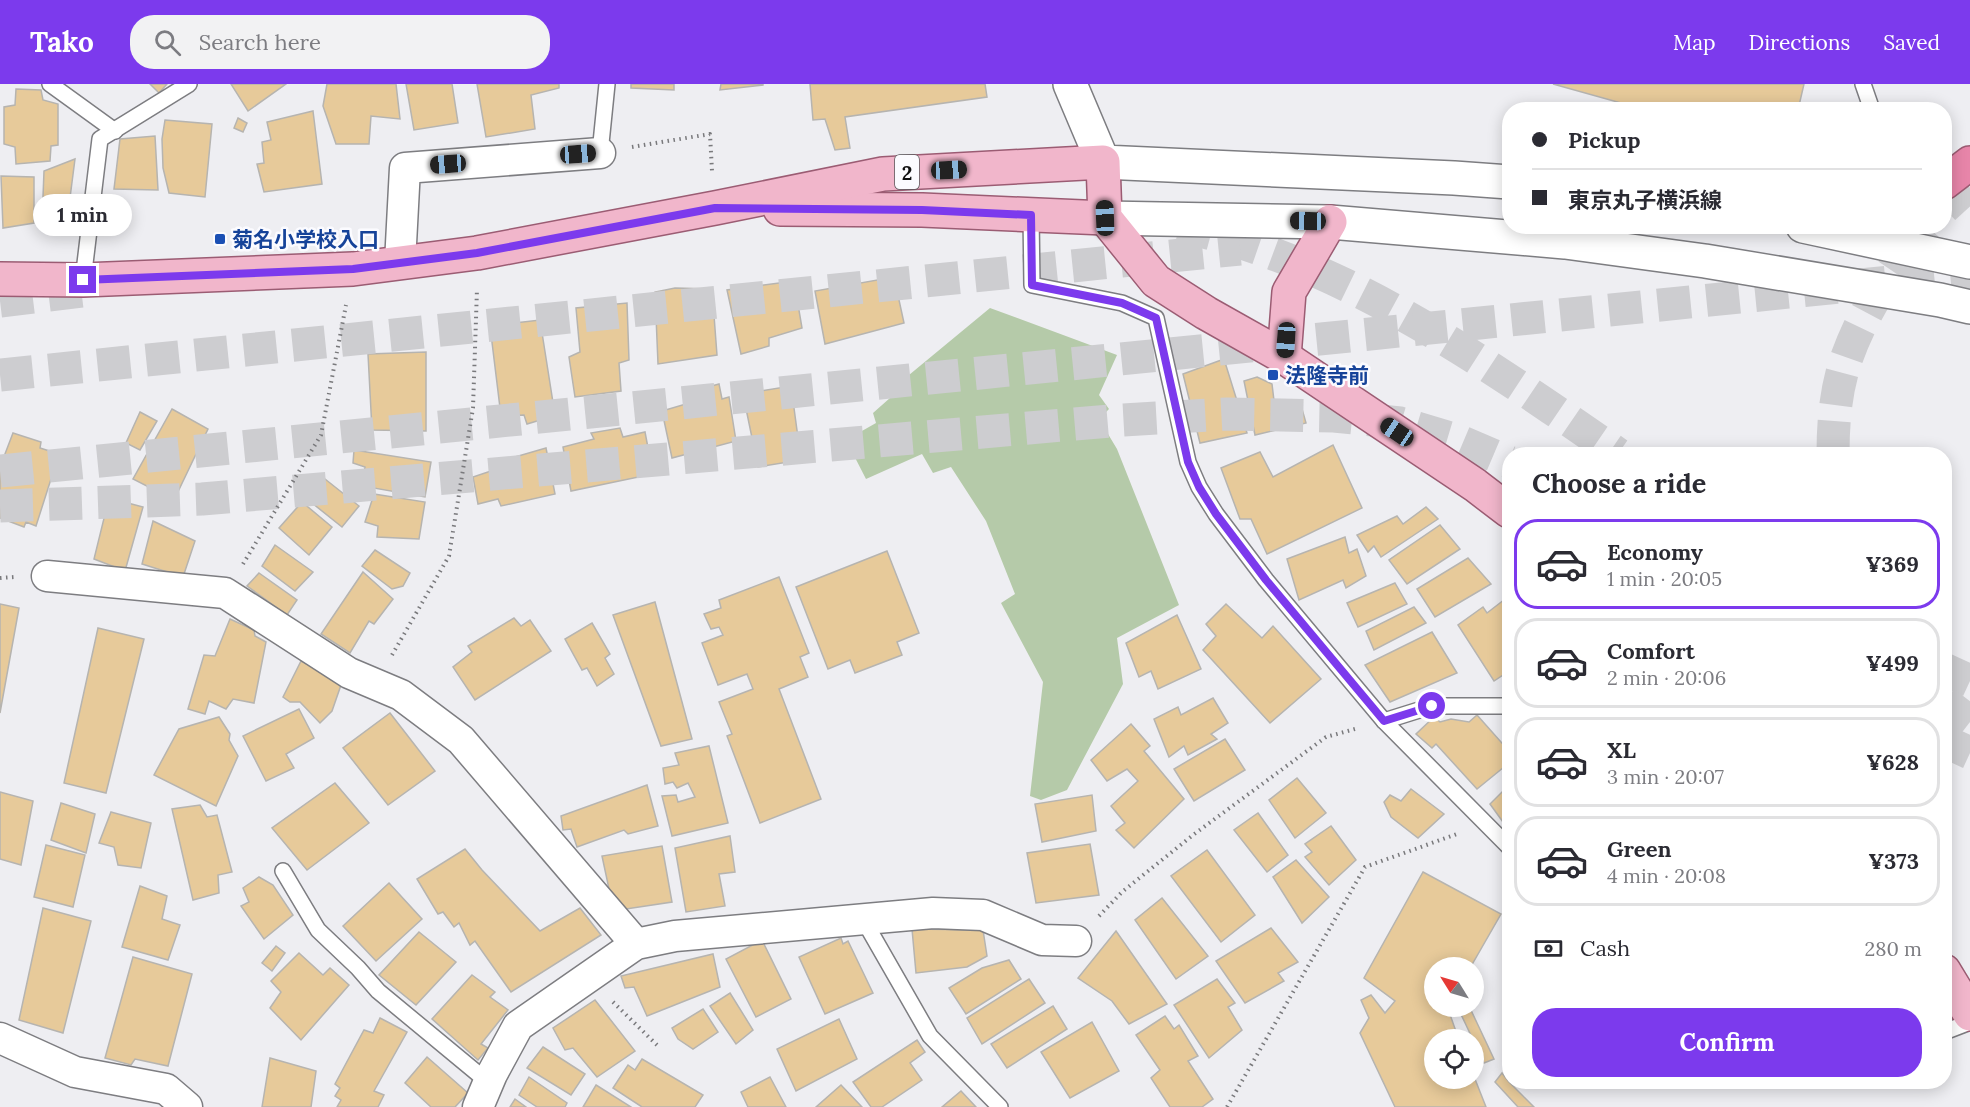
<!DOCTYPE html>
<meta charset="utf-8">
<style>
:root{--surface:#fff;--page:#f2f2f3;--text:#2b2b33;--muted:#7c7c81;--line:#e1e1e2;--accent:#7c3aed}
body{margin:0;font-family:Lora,"Noto Sans JP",serif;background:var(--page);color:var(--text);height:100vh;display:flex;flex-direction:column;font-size:22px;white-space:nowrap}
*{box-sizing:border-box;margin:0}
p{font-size:20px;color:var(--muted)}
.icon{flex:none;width:33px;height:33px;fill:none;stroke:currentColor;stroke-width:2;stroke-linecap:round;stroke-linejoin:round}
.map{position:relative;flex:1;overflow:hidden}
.drawer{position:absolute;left:1502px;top:363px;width:450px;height:642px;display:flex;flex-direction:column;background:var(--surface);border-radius:24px;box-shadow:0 3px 15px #0003}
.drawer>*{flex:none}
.top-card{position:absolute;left:1502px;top:18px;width:450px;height:132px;border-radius:24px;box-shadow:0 3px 15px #0003;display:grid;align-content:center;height:132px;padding:0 30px;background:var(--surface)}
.needle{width:39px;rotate:307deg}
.controls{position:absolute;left:1424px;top:873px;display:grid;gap:12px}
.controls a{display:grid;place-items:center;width:60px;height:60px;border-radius:50%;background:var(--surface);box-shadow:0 3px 15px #0003;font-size:30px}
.end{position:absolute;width:27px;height:27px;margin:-14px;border:8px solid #7c3aed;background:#fff;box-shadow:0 0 0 3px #fff}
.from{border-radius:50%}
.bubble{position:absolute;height:42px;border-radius:21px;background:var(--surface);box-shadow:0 3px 15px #0003;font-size:20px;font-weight:800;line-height:42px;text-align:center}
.car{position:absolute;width:18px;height:36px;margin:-18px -9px;border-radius:8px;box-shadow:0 0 4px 2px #0007;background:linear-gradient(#222 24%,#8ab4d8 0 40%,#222 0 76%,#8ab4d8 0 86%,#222 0)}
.top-card b{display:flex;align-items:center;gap:21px;height:57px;font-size:22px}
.top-card b+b{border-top:2px solid var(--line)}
.top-card i{width:15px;height:15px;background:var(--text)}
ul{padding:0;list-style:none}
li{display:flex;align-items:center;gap:18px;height:90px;margin:0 12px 9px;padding:0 18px;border:3px solid var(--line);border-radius:24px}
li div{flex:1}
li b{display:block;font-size:22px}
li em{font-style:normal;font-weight:800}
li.on{border-color:var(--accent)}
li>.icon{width:54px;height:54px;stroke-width:1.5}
h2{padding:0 30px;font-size:27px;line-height:72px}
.pay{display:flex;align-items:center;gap:15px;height:66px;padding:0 30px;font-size:22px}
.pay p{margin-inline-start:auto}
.button{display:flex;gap:12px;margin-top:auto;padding:12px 30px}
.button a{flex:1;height:69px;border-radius:24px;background:var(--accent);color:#fff;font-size:24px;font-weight:800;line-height:69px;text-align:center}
header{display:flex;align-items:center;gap:36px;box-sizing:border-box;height:84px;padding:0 30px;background:var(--accent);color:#fff}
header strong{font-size:28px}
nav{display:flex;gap:33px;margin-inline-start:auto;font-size:21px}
.search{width:420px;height:54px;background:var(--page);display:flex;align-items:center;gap:15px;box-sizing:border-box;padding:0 21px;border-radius:24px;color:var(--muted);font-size:22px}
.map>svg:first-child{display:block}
</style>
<header>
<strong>Tako</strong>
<div class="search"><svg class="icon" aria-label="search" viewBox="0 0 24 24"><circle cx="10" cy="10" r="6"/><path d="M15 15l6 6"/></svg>Search here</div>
<nav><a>Map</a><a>Directions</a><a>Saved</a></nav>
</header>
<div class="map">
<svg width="1970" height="1023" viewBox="0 0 1970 1023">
<rect width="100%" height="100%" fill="#eeeef2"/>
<path fill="#b5caa9" d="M990,224L1117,271L1099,311L1109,325L1099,335L1117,365L1179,521L1117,554L1123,600L1067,706L1041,716L1030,712L1043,598L1001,519L1015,510L986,437L951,383L933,389L922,370L866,395L846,356L876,339L873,329L908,298L909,291Z"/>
<g fill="#e7ca9a" stroke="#b6b4b0" stroke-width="1.5">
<path d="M150,0H167L159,9Z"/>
<path d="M231,0H286L248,27Z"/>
<path d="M327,0H396L400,35L371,32L369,60H336L323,22Z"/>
<path d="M406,0H452L458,39L414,46Z"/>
<path d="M477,0H559V4L531,11L535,45L486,53Z"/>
<path d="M631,0H674V6L631,4Z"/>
<path d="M721,0H763V1L720,6Z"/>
<path d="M810,0H985L987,13L845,33L850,64L835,66L825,35L813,36Z"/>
<path d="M1553,0H1804L1798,26H1646Z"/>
<path d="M16,5L41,6L43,16L58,20V61L51,62L50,77L16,80L15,63L4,60V23L15,21Z"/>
<path d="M313,27L322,100L264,108L257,80L264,79L262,58L271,56L267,38Z"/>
<path d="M238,34L247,39L243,48L234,44Z"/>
<path d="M165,36L212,40L205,113L169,109L163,84L162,55Z"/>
<path d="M155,52L158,106L114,105L120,55Z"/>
<path d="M75,75L67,137L42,139L44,87Z"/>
<path d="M1,92L34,93V139L3,144Z"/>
<path d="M894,193L904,239L825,260L815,207Z"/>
<path d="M794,197L802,244L769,254V262L741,270L727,206Z"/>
<path d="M675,204L712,205L717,271L658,280L655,208Z"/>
<path d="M627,219L629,276L619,279L621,307L575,313L569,273L580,268L576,224Z"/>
<path d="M540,236L554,325L545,327L547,334L527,340L524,331L501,332L490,242Z"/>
<path d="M426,268V347L372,346L368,270Z"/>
<path d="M1224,275L1247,349L1200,359L1183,290Z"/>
<path d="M1257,293L1272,300L1275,325L1300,318L1306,339L1255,351L1244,297Z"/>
<path d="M719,300L722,315L729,313L736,357L672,374L662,327L703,315L701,305Z"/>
<path d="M791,302L801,376L758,383L743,310Z"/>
<path d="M172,325L208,345L174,416L133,395Z"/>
<path d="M140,328L157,337L140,366L126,359Z"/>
<path d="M620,344L623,353L645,348L653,390L571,407L563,363L594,355L591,349Z"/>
<path d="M13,349L41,358L40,364L59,370L36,442L26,438L24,443L0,434V416L2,408L0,407V383Z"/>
<path d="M1333,361L1362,424L1267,470L1251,435H1240L1221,384L1260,368L1273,393Z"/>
<path d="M546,364L555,410L501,422L498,415L478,420L473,393L491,387V380Z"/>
<path d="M354,366L431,378L425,413L362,402L365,383L353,379Z"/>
<path d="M325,395L359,422L342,443L307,415Z"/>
<path d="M374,410L425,418L419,455L377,453L378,442L365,438Z"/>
<path d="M109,414L143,423L125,487L94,475Z"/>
<path d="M302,418L332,443L309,471L279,444Z"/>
<path d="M1426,423L1438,435L1381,473L1374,462L1368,468L1357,451L1397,432L1403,440Z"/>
<path d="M153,437L195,457L183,493L142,480Z"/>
<path d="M1440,441L1460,465L1407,500L1389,476Z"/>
<path d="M1345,453L1349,469L1357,465L1366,492L1346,504L1343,496L1299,516L1287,475Z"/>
<path d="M275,461L313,488L295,507L262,482Z"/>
<path d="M375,466L410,489L403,502L392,505L362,482Z"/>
<path d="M887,467L919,549L897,558L902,571L855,589L850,576L828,585L796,503Z"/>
<path d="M1468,474L1491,500L1435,533L1417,505Z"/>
<path d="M363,488L393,515L374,540L369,537L350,569L321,550Z"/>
<path d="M259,489L297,516L287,531L247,502Z"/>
<path d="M779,493L809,569L800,573L808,593L779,605L821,715L760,739L727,652L732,650L719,618L753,605L747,590L718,601L702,559L723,551L719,543L711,545L704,530L721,524L719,516Z"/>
<path d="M1395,499L1407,520L1358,543L1347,519Z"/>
<path d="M1509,512V587L1494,597L1458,541L1483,523L1487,529Z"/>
<path d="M655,518L692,655L661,662L613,531Z"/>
<path d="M0,520L19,524L0,629Z"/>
<path d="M1226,520L1262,554L1273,542L1321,595L1270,639L1203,566L1216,552L1206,540Z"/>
<path d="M1414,523L1426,539L1374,566L1366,547Z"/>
<path d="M1177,531L1201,585L1158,605L1151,587L1139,593L1126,559Z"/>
<path d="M514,534L521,542L530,536L551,567L475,616L453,583L472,568L468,562Z"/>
<path d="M230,535L254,546L255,552L266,558L254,619L233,615L226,625L209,617L205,630L188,625L204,571L215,572Z"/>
<path d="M592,539L610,570L605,574L614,590L597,602L587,584L582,586L565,555Z"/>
<path d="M98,544L144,555L106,709L64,699Z"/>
<path d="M1432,548L1457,589L1390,618L1365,581Z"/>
<path d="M301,577L342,598L332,627L320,639L300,618H290L283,613Z"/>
<path d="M1213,614L1228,639L1211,650L1217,655L1188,671L1184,662L1169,673L1154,635L1178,623L1181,631Z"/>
<path d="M299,625L314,654L286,670L294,684L266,697L243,652Z"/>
<path d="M390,629L435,687L388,721L343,664Z"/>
<path d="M1477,631L1509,667V679L1477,705L1436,660L1432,664L1416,650L1434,633L1440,638L1451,635L1469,638Z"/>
<path d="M219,633L230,650L229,656L238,672L216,722L154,691L179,645Z"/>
<path d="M1131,640L1150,662L1144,667L1184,715L1134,764L1116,746L1125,739L1111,722L1138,697L1127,685L1107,697L1091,676Z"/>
<path d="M1225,655L1245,686L1194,717L1174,685Z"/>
<path d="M709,662L728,739L672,752L662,712L676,711L678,718L695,713L688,699L677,704L673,698L665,700L663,684L679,681L675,669Z"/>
<path d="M1297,694L1326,729L1295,754L1269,716Z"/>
<path d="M335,699L369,739L307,786L272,744Z"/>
<path d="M647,701L658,742L628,750L624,746L577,763L571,745L563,746L561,732Z"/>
<path d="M1509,701V745H1508L1490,720Z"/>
<path d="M1411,705L1444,730L1418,754L1391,733L1384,718L1390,711L1401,717Z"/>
<path d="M0,708L33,717L21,781L0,775Z"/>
<path d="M1092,711L1096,747L1042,758L1035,720Z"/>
<path d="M61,719L95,730L86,769L51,756Z"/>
<path d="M200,721L207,733L217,731L232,788L218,791L219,809L193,816L172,725Z"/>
<path d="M111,728L151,739L141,784L118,781L114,763L99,759Z"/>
<path d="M1258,729L1288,771L1267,788L1234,746Z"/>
<path d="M1331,742L1356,776L1329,801L1305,773L1312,768L1305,760Z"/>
<path d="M730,752L735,788L719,790L725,822L686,828L675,764Z"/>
<path d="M1090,760L1099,811L1036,819L1027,769Z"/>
<path d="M46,761L85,771L73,823L34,813Z"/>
<path d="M662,762L672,818L626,825L609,805L602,772Z"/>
<path d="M465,765L482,786L540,847L580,824L601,851L511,908L475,857L470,861L459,839L454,843L443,828L438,830L417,795Z"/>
<path d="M1207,766L1255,831L1221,858L1171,792Z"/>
<path d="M1296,776L1329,813L1302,839L1273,793Z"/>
<path d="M1423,788L1501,830L1470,884H1434V922H1447L1459,956H1434V994H1473V990L1486,1023H1395L1360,949L1369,934L1361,916L1371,911L1385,929L1395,917L1364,894Z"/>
<path d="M259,793L273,801L293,831L264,855L241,822L249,818L243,804Z"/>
<path d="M389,799L422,835L376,877L343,842Z"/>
<path d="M140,802L167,812L162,835L180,841L168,876L122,863Z"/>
<path d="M1162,814L1208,872L1176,895L1135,836Z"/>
<path d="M43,824L91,837L63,949L19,936Z"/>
<path d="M1271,844L1298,878L1278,889L1284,897L1245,919L1216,877Z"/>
<path d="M912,845L983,846L987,872L967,883L916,889Z"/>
<path d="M1116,847L1167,920L1129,940L1112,917L1078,894Z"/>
<path d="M419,848L456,878L416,921L379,891Z"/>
<path d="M841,854L843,860L848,857L873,909L825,930L799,873Z"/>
<path d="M762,856L791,915L756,933L726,875Z"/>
<path d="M276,862L285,869L272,887L262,879Z"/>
<path d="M299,869L323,891L330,884L349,901L301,956L270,924L281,908L271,897Z"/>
<path d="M713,870L720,903L647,932L634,903L625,904L621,892Z"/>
<path d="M133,873L192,890L168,982L135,975L131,981L105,974Z"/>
<path d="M1009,876L1021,895L966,930L949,904L982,884Z"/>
<path d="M472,891L495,908L490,913L508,926L481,960L488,964L478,976L432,935Z"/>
<path d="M1029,895L1045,919L982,960L967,934Z"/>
<path d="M1217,895L1235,919L1228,923L1242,946L1209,974L1174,921Z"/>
<path d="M730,909L753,946L736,960L710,922Z"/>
<path d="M595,916L635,967L597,993L573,964L565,966L553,944Z"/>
<path d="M1053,922L1067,945L1007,984L991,960Z"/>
<path d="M1463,922H1469L1494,975L1484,979L1458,924Z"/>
<path d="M703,925L718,948L693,965L678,955L672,944Z"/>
<path d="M1165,932L1174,945L1179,941L1198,972L1188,977L1213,1015L1202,1023H1170L1151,994L1160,986L1136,951Z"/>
<path d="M380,934L407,948L374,1007L384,1011L378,1023H337L341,1016L335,1012L340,1004L335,1000L364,946L373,949Z"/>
<path d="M839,935L857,975L796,1007L777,965Z"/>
<path d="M1092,938L1119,987L1070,1014L1041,968Z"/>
<path d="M917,956L925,968L910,979L922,996L882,1023H871L853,998Z"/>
<path d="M543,963L585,990L571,1011L527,984Z"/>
<path d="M427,973L468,1009L455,1023H431L405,999Z"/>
<path d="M270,974L316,987L311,1023H262Z"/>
<path d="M642,975L703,1011L695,1023H642L613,1004L628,981L635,986Z"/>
<path d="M1502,989L1509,998L1534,1023H1518L1495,998Z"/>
<path d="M529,993L567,1019L565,1023H537L519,1011Z"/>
<path d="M770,993L786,1023H748L741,1008Z"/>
<path d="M596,1001L631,1023H583Z"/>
<path d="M841,1001L862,1023H816Z"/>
<path d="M961,1007L976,1023H942Z"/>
<path d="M515,1015L526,1023H510Z"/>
</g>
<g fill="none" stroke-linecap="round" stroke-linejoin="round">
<g stroke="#cdcdd0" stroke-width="33" stroke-dasharray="33 16" stroke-linecap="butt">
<path d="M1944,124L1970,100"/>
<path d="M1179,142C1344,178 1481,276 1618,370"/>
<path d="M0,217L82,207"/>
<path d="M0,291L1240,165"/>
<path d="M1833,370C1833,343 1835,315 1842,289C1855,240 1893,179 1927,142"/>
<path d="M0,387L1970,190"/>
<path d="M0,422L202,415L1122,336L1227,330L1334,332L1400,339L1457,356L1509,378"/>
<path d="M1944,585L1970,597"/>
<path d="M1944,618L1970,638"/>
<path d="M1944,657L1970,669"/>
</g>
<g stroke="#7d7d81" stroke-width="18">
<g id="lane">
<path d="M50,0L115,47"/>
<path d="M1863,0L1872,26"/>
<path d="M600,69L607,0"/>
<path d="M1031,131L1032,201L1122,219L1156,234L1188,378L1199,403L1216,430L1266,496L1384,637L1509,763"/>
<path d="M83,196L100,55L189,0"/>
<path d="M1384,637L1432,622H1509"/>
<path d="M283,787L318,846L358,884L378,907L488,998"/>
<path d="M863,835L930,952L1000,1023"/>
<path d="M1944,948L1970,938"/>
</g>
</g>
<g stroke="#7d7d81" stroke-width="33">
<g id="street">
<path d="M400,179L405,84L600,69"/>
<path d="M47,492L225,509L349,589L401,611L461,656L636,860"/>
<path d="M0,954L75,988L166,1005L187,1023"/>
<path d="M478,1023L492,990L518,942L636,860L675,852L933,829L983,831L1042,856L1076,857"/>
</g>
</g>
<g stroke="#7d7d81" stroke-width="36">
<g id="secondary">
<path d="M1070,0L1103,78L1454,94L1509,98"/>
<path d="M1105,134L1330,138L1565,158L1705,177L1940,216L1970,223"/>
<path d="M1803,142L1970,178"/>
</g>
</g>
<g stroke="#9b5c73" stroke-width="36">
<g id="primary">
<path d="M780,125L922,126L1105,134"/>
<path d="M0,195L83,196L353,185L477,169L715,124L883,90L1103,78L1105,134L1156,197L1206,229L1284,273L1475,401L1509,427"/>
<path d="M1284,273L1289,208L1330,138"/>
<path d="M1944,887L1970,930"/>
</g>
</g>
<g stroke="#9b5c73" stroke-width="36">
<path id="highway" d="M1944,99L1970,79"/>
</g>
<g stroke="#79797c" stroke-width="4" stroke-dasharray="1.5 4.5" stroke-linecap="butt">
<path d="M632,63L710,50L712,87"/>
<path d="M243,480L321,351L346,221"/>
<path d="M0,494L14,493"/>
<path d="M392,571L449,472L473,324L477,205"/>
<path d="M1099,832L1122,808L1193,751L1326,653L1355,645"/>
<path d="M613,918L660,964"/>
<path d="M1227,1023L1365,783L1457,750"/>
</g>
<use href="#lane" stroke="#fff" stroke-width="15"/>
<use href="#street" stroke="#fff" stroke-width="30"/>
<use href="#secondary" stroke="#fff" stroke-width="33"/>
<use href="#primary" stroke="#f1b6cb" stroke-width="33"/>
<use href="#highway" stroke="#e785a9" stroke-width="33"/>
</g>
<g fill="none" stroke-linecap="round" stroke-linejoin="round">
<path stroke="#7c3aed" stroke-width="8" d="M83,196L353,185L477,169L715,124L922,126L1031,131L1032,201L1122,219L1156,234L1188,378L1199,403L1216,430L1266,496L1384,637L1432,622"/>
</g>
<g fill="#1a4fb4" stroke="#fbfbff" stroke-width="2">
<rect x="214" y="149" width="12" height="12" rx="3"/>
<rect x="1267" y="285" width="12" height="12" rx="3"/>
</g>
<g text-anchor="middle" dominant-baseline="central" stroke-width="5" stroke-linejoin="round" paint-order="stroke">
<rect fill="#fbfbff" stroke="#565658" stroke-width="1.5" x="895" y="71" width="24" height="34" rx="4.5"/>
<g font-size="20" font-weight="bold" fill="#0f0f10">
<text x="907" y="88">2</text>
</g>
<g font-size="21" font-weight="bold" fill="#164399" stroke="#fbfbff" text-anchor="start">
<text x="232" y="155">菊名小学校入口</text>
<text x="1285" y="291">法隆寺前</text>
</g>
</g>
</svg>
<div class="controls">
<a><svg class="needle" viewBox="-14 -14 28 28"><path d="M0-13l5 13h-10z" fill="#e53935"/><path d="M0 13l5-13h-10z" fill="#7c7c81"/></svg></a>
<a><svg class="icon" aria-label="locate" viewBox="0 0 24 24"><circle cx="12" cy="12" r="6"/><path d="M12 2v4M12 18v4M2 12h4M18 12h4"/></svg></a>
</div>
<i class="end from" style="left:1432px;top:622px"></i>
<i class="end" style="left:83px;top:196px"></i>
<div class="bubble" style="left:33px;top:110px;width:99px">1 min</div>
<i class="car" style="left:578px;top:70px;rotate:86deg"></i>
<i class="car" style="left:448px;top:80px;rotate:266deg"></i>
<i class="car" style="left:949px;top:86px;rotate:87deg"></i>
<i class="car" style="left:1105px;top:134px;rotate:358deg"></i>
<i class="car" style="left:1308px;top:137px;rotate:271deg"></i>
<i class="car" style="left:1286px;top:256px;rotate:184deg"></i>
<i class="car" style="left:1397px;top:348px;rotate:304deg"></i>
<div class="top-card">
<b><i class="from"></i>Pickup</b>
<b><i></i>東京丸子横浜線</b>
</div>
<section class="drawer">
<h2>Choose a ride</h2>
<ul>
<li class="on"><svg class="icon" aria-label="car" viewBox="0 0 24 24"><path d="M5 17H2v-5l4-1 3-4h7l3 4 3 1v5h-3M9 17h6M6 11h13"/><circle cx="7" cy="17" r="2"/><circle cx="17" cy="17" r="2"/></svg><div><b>Economy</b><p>1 min · 20:05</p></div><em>¥369</em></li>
<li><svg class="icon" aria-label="car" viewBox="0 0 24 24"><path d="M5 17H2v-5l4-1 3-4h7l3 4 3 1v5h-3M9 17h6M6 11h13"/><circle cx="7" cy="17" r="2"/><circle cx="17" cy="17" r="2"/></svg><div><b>Comfort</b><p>2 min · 20:06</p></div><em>¥499</em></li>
<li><svg class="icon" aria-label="car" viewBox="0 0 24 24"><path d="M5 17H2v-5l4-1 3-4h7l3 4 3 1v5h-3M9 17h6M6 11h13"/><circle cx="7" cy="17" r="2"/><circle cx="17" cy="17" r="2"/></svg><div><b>XL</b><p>3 min · 20:07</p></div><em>¥628</em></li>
<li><svg class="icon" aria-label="car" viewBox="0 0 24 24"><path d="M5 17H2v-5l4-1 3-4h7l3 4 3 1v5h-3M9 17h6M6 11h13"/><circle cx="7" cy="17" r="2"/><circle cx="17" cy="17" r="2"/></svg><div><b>Green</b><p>4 min · 20:08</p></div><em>¥373</em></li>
</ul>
<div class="pay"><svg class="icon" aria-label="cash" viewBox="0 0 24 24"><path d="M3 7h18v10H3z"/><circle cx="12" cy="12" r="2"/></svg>Cash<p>280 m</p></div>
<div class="button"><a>Confirm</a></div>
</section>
</div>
